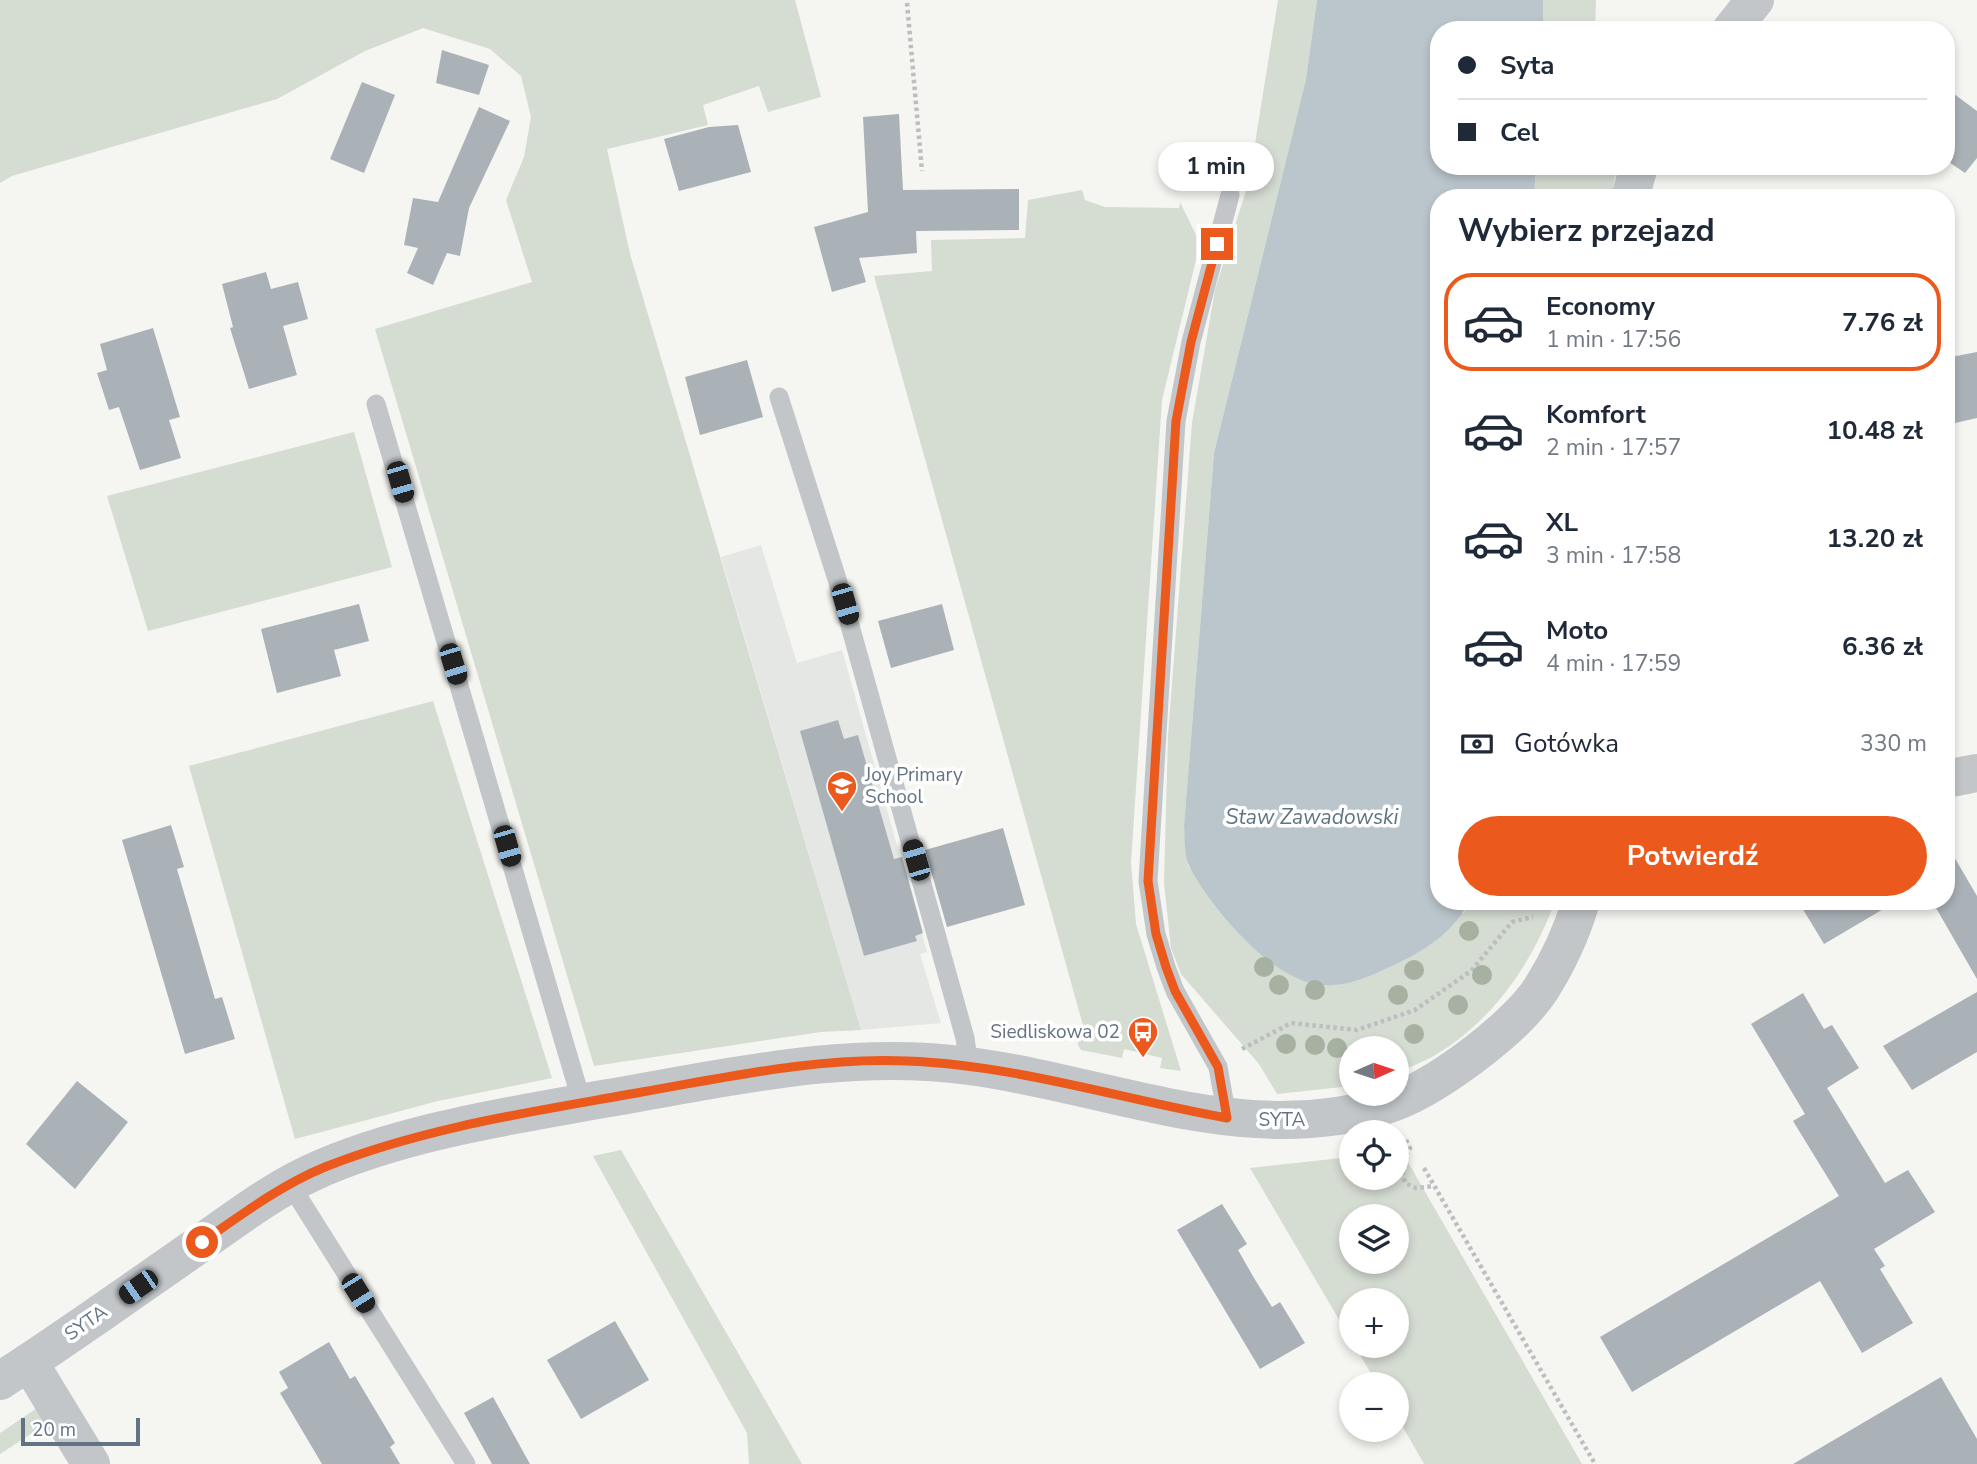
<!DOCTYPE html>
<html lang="pl">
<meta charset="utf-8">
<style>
:root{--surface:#fff;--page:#f2f2f3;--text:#1f2937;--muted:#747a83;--line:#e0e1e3;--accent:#eb591c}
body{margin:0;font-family:"Nunito Sans",sans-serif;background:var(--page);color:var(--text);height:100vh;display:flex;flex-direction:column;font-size:26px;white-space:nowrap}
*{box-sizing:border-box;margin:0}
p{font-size:23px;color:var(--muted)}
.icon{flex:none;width:38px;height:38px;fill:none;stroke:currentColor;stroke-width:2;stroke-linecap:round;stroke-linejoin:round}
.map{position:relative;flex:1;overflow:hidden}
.details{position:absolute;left:1430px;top:189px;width:525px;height:721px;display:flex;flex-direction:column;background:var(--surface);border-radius:28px;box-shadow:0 4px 10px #0003}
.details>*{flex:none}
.hud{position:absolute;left:1430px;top:21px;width:525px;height:154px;border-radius:28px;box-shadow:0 4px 10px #0003;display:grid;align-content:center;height:154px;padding:0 28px;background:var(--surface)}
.needle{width:46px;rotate:87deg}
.fabs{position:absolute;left:1339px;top:1036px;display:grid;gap:14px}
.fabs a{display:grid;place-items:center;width:70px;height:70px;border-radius:50%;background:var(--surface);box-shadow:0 4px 10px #0003;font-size:35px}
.scale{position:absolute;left:21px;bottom:18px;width:119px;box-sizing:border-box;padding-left:7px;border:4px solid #637384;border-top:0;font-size:19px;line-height:24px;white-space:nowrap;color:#637384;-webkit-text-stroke:5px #fff;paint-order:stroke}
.end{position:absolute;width:32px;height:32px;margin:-16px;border:9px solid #eb591c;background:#fff;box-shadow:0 0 0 4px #fff}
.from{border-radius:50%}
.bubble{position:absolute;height:49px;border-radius:24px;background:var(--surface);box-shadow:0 4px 10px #0003;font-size:23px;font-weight:700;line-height:49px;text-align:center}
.car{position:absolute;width:21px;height:42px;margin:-21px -10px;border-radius:9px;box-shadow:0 0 5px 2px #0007;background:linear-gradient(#222 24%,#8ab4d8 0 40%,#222 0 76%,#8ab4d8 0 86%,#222 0)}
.hud b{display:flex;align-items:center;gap:24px;height:66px;font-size:26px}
.hud b+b{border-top:2px solid var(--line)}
.hud i{width:18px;height:18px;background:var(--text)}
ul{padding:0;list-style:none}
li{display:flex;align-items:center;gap:21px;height:98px;margin:0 14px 10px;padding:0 14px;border:4px solid transparent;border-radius:28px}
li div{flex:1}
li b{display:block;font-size:26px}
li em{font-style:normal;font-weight:700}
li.current{border-color:var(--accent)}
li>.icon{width:63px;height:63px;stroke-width:1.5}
h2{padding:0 28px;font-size:32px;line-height:84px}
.pay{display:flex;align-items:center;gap:18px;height:77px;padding:0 28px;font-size:26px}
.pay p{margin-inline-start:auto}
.action{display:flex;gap:14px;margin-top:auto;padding:14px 28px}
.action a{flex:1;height:80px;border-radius:42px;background:var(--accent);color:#fff;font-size:28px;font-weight:700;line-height:80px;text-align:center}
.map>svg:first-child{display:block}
</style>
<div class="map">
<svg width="1977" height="1464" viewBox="0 0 1977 1464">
<rect width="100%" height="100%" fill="#f5f5f1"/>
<path fill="#e5e7e5" d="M761,545L797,663L842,650L927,952L920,954L941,1023L861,1030L721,557Z"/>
<g fill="#d5dcd2" fill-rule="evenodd">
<path d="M0,0H795L821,97L768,112L759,86L703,105L708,125L607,149L630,254L861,1030L821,1032L594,1066L375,329L532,282L506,200L524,157L531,117L521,76L490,49L423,28L365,51L277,99L12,176L0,183Z"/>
<path d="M1278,0H1317L1306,79L1214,453L1184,826L1188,866L1200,882L1464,913L1469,901H1555C1534,960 1494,1019 1440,1052C1427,1061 1411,1066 1397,1073L1396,1048H1351V1086L1277,1094L1259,1064L1181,974L1171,948L1164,883L1168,736L1192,423L1215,290L1249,181Z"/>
<path d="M1543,0H1596L1595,30H1543Z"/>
<path d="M1536,166H1617L1611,198H1534Z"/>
<path d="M1082,190L1085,200L1105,207L1179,208L1180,202L1196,235V260L1162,400L1131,862L1136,924L1181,1071L1160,1068L1162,1058L1124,1049L1122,1058L1081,1050L1078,1045V1029H1084L874,276L932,271L931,240L1025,238L1028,200Z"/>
<path d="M354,432L392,567L148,631L107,496Z"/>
<path d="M433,701L552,1078L438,1101L295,1139L189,766Z"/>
<path d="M621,1150L802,1464H749L747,1433L593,1156Z"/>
<path d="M1397,1150H1401L1582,1464H1424L1397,1417L1396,1384H1377L1355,1346H1396V1300H1351V1340L1250,1168L1351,1157V1178H1396ZM1351,1216H1396V1262H1351Z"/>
<path d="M40,1406L49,1422L0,1454V1433Z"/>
</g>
<path fill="#bbc6cc" d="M1317,0H1543V30H1438V166H1536L1534,198H1438V901H1469C1457,928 1428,949 1402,961C1376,973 1346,990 1316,984C1268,976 1212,908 1190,868C1184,857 1185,838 1184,826L1214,453L1306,79Z"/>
<g fill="#aab2b8">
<path d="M442,50L489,65L479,95L436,83Z"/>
<path d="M362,82L395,95L364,173L330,159Z"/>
<path d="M1946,88L1977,111V158L1965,173L1946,160Z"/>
<path d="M479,107L510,121L469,208L460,256L447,253L433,285L407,273L418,248L404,245L413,198L438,202Z"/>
<path d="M899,114L903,190L1019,189V230L916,231L917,253L859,258L866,282L832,292L814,227L868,212L863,117Z"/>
<path d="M738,125L751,172L679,191L664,139L709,127Z"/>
<path d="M266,272L271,289L298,282L308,319L283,326L297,375L249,389L230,328L233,327L222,284Z"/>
<path d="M153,328L180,417L169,420L181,458L140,470L119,407L109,410L97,373L107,370L100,344Z"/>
<path d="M1977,352V418L1946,425V358Z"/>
<path d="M747,360L763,417L700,435L685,377Z"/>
<path d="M359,604L369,641L334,650L341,676L277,693L261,629Z"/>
<path d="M942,604L954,650L891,668L878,621Z"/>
<path d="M838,720L844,739L858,735L894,859L902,857L923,933L915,936L917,941L864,956L800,731Z"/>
<path d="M171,825L184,867L177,869L215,999L222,997L235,1039L185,1054L122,840Z"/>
<path d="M1003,828L1025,905L947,927L925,850Z"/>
<path d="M1946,843L1977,896V979L1932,901H1946Z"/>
<path d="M1798,901H1897L1824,944Z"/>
<path d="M1977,992V1052L1912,1090L1883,1046Z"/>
<path d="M1803,993L1824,1029L1832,1025L1859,1068L1827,1088L1885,1183L1908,1170L1935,1212L1874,1249L1885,1266L1880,1269L1913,1323L1862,1353L1820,1281L1632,1392L1600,1337L1839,1196L1793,1121L1805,1114L1751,1024Z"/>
<path d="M77,1081L128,1122L75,1189L26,1144Z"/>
<path d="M1222,1204L1247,1244L1238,1250L1254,1278L1272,1307L1280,1302L1305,1343L1260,1369L1177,1230Z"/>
<path d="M615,1321L649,1380L581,1419L547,1360Z"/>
<path d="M329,1342L350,1379L355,1376L395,1443L390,1447L400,1464H322L280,1393L288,1388L279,1372Z"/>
<path d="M1941,1377L1977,1439V1464H1793Z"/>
<path d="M493,1397L530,1464H492L464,1413Z"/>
</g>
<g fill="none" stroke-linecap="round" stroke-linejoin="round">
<g stroke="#bcbec0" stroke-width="4.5" stroke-dasharray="3.5 3.5" stroke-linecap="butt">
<path d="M907,3L922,171"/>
<path d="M1242,1049L1291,1023L1357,1030L1415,1010L1471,971L1512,922L1533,917"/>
<path d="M1406,1140L1410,1148L1401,1166L1405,1183L1416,1188L1434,1186"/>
<path d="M1424,1168L1595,1464"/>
</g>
<g stroke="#c2c6c9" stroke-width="19">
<path d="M779,397L837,579L965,1038L969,1066"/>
<path d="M376,404L582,1103"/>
<path d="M1227,1117L1218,1067L1175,991L1166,967L1156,934L1148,881L1176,421L1191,342L1230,195"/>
<path d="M290,1184L466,1464"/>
</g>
<g stroke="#c2c6c9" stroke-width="38">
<path d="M1946,779L1977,773"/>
<path d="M29,1362L91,1464"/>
</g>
<g stroke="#c2c6c9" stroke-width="38">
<path d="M1731,30L1755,0"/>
<path d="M1630,198L1639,166"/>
<path d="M0,1381C67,1338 132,1291 197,1246C233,1221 269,1193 309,1174C396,1133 513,1115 609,1098C727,1078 848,1049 969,1066C1108,1084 1245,1149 1386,1105C1432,1091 1515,1029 1541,989C1558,962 1572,932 1581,901"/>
</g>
</g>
<g fill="#a6b1a2">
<circle cx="1469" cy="931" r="10"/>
<circle cx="1264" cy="967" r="10"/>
<circle cx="1414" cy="970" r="10"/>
<circle cx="1482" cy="975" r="10"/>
<circle cx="1279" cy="985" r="10"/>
<circle cx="1315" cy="990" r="10"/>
<circle cx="1398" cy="995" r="10"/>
<circle cx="1458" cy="1005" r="10"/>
<circle cx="1414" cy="1034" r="10"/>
<circle cx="1286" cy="1044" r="10"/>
<circle cx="1315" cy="1045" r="10"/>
<circle cx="1337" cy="1048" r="10"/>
</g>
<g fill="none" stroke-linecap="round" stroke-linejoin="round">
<path stroke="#eb591c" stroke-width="9" d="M202,1242C241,1215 281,1185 325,1167C425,1127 537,1111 642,1092C729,1077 818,1057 907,1061C1015,1065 1121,1099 1227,1118L1218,1067L1175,991L1166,967L1156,934L1148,881L1176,421L1191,342L1217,244"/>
</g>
<defs>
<g id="school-pin" transform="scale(1.575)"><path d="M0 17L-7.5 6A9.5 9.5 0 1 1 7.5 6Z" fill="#eb591c" stroke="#fff"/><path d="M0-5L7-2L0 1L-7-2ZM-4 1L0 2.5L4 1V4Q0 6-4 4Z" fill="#fff"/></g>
<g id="bus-pin" transform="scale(1.575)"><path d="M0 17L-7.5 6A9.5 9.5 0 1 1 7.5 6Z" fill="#eb591c" stroke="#fff"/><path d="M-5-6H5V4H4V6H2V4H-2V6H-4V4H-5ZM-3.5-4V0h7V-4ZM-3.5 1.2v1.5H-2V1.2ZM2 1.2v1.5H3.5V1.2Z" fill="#fff"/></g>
</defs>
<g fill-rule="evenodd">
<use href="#school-pin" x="842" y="786"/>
<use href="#bus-pin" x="1143" y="1032"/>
</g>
<g text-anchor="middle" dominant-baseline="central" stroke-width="7" stroke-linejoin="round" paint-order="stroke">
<g font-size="19" fill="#637384" stroke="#fff" text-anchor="start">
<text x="865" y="775">Joy Primary<tspan x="865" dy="22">School</tspan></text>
<text x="1120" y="1032" text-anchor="end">Siedliskowa 02</text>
</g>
<g font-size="19" fill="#637384" stroke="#fff">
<text x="1282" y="1120">SYTA</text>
<text transform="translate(86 1323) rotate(-35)">SYTA</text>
</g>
<g font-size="21" font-style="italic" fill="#5e7581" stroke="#fff">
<text x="1312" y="817">Staw Zawadowski</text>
</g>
</g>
</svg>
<div class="fabs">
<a><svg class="needle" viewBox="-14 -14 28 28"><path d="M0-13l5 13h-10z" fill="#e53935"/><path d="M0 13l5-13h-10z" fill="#747a83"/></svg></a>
<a><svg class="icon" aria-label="locate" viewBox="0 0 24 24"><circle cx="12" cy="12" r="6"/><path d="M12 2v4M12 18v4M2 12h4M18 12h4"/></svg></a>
<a><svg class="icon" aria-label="layers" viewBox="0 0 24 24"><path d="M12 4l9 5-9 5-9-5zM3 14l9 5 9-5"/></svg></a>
<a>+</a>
<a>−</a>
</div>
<div class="scale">20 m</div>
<i class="end from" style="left:202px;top:1242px"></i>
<i class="end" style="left:1217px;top:244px"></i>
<div class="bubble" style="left:1158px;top:142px;width:116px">1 min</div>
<i class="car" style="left:400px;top:482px;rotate:164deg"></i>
<i class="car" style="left:845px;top:604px;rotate:164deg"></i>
<i class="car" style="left:453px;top:664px;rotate:163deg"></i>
<i class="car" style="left:507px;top:846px;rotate:164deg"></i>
<i class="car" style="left:916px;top:860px;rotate:344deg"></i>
<i class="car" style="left:138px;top:1287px;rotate:235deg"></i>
<i class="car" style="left:358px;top:1293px;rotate:148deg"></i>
<div class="hud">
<b><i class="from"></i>Syta</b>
<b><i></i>Cel</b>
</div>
<section class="details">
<h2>Wybierz przejazd</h2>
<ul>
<li class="current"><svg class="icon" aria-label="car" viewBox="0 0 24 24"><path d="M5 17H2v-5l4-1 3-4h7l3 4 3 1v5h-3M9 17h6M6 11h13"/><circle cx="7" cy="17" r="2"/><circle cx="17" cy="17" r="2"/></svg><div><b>Economy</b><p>1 min · 17:56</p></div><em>7.76 zł</em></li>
<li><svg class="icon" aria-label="car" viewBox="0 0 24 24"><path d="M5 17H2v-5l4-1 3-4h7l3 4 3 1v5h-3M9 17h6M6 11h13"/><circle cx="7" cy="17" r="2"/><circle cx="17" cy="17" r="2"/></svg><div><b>Komfort</b><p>2 min · 17:57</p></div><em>10.48 zł</em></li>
<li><svg class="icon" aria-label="car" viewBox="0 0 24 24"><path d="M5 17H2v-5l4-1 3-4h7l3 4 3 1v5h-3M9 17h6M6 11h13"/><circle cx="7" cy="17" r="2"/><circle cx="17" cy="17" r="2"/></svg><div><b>XL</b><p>3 min · 17:58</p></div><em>13.20 zł</em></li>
<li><svg class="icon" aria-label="car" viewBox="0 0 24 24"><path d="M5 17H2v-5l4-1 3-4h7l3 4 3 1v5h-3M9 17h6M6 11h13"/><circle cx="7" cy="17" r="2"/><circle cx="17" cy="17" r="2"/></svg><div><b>Moto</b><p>4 min · 17:59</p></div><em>6.36 zł</em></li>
</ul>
<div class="pay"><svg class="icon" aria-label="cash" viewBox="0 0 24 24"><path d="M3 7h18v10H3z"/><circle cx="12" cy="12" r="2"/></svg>Gotówka<p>330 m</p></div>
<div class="action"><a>Potwierdź</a></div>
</section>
</div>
